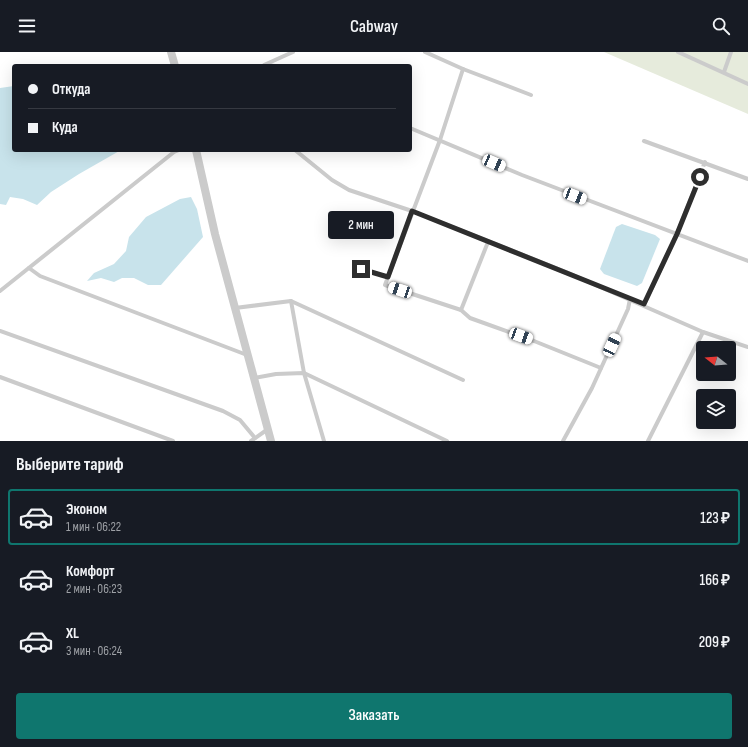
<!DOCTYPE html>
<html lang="ru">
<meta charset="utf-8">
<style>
:root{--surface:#171b24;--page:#242831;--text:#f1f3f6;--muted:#9ea1a6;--line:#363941;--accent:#0f766e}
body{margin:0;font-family:"Sofia Sans Condensed",sans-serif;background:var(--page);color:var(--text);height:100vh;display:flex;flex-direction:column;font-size:15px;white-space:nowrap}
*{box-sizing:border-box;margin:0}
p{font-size:13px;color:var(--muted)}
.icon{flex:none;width:22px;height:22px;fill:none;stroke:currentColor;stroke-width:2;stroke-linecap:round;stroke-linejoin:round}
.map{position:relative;height:389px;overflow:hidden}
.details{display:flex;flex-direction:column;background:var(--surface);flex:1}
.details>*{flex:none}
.hud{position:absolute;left:12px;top:12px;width:400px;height:88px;border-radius:4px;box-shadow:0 4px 16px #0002;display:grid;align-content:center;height:88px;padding:0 16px;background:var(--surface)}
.needle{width:26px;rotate:287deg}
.controls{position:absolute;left:696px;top:289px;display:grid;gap:8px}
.controls a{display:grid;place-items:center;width:40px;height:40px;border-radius:4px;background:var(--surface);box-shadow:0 4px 16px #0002;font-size:20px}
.end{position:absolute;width:18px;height:18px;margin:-9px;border:5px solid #2e2e2e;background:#fff;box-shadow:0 0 0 2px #fff}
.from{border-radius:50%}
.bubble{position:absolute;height:28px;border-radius:4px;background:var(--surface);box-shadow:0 4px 16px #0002;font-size:13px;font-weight:600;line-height:28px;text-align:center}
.car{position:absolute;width:12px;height:24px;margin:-12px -6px;border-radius:5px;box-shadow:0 0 3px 1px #0007;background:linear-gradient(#fff 24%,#345 0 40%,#fff 0 76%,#345 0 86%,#fff 0)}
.hud b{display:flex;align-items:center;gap:14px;height:38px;font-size:15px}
.hud b+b{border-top:1px solid var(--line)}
.hud i{width:10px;height:10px;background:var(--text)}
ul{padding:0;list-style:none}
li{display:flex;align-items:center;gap:12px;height:56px;margin:0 8px 6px;padding:0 8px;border:2px solid transparent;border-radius:4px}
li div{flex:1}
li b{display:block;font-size:15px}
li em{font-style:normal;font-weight:600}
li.selected{border-color:var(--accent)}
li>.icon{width:36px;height:36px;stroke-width:1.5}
h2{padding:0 16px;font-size:18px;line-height:48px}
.button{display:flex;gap:8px;margin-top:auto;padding:8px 16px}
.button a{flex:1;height:46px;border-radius:4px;background:var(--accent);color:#fff;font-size:16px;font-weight:600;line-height:46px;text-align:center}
header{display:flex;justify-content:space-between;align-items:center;height:52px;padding:0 16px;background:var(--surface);font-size:18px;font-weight:600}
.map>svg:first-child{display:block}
</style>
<header><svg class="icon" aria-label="menu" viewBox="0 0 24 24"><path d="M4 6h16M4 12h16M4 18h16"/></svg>Cabway<svg class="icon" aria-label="search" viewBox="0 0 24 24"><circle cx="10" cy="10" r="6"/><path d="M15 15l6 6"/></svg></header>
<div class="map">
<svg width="748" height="389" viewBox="0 0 748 389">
<rect width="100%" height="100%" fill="#fff"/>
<path fill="#e6ebdc" d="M604,0H748V62Z"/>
<g fill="#c8e3eb">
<path d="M14,34V98H121L79,122L51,140L37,153L23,147L10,145L6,153L0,152V36Z"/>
<path d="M191,145L197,157L203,185L161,233H148L134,226H122L114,230L101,226L87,229L94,221L114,212L126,199L129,185L146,165L180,147Z"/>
<path d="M622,172L655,183L660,187L642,231L637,234L604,222L600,217L616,175Z"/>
</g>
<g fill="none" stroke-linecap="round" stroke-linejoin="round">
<g stroke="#cbcbcb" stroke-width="4">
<path d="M425,0L463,17L531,43"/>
<path d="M678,0L748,32"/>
<path d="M264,13L293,0"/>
<path d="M266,13L275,14"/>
<path d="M463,17L440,88L385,233L461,258L470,266L534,289L601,316"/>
<path d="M724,20L731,0"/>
<path d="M410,76L522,123L748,209"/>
<path d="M644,89L748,127"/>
<path d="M295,98L332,128L349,138L412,159L566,220L703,280L748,295"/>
<path d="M29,216L40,224L247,303"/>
<path d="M361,217L388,225"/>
<path d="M0,239L174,100L179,98"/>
<path d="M291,249L304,321L324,389"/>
<path d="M644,253L677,182L705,110"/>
<path d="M235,256L291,249L463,328"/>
<path d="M461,258L488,190"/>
<path d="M0,279L223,359L240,368L255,386"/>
<path d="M0,325L173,389"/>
<path d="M254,326L276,322L304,321L447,389"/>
<path d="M251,389L268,377"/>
<path d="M563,389L592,336L628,257L630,247"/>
<path d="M648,389L703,280"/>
</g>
<g stroke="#cbcbcb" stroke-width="8">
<path d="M171,0L175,14"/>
<path d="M196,98L215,182L271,389"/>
</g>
</g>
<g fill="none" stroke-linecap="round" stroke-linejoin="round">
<path stroke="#2e2e2e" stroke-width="5" d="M361,217L388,225L412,159L644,252L677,182L700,125"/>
</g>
</svg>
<div class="controls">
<a><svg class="needle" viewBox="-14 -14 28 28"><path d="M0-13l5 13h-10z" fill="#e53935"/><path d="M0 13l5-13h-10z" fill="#9ea1a6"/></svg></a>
<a><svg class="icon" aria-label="layers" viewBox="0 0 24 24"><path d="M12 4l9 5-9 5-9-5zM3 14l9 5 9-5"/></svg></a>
</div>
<i class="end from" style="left:700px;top:125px"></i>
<i class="end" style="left:361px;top:217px"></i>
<div class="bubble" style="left:328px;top:159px;width:66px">2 мин</div>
<i class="car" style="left:494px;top:111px;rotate:113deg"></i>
<i class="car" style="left:575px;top:144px;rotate:111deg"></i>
<i class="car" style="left:400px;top:238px;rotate:288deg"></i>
<i class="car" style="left:521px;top:284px;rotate:110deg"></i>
<i class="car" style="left:612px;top:293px;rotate:25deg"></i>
<div class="hud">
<b><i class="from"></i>Откуда</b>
<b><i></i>Куда</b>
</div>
</div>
<section class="details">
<h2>Выберите тариф</h2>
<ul>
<li class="selected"><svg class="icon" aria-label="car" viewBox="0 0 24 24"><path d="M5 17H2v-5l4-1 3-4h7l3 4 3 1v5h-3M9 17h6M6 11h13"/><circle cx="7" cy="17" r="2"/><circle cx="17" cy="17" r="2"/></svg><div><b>Эконом</b><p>1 мин · 06:22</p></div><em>123 ₽</em></li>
<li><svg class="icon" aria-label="car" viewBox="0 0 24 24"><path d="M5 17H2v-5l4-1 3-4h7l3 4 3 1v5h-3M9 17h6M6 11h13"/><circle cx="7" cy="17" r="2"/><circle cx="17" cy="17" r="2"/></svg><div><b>Комфорт</b><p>2 мин · 06:23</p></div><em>166 ₽</em></li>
<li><svg class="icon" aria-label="car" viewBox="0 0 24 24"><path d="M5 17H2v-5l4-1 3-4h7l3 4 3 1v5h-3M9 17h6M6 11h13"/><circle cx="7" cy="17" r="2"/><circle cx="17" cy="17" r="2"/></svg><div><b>XL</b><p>3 мин · 06:24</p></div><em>209 ₽</em></li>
</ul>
<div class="button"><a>Заказать</a></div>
</section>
